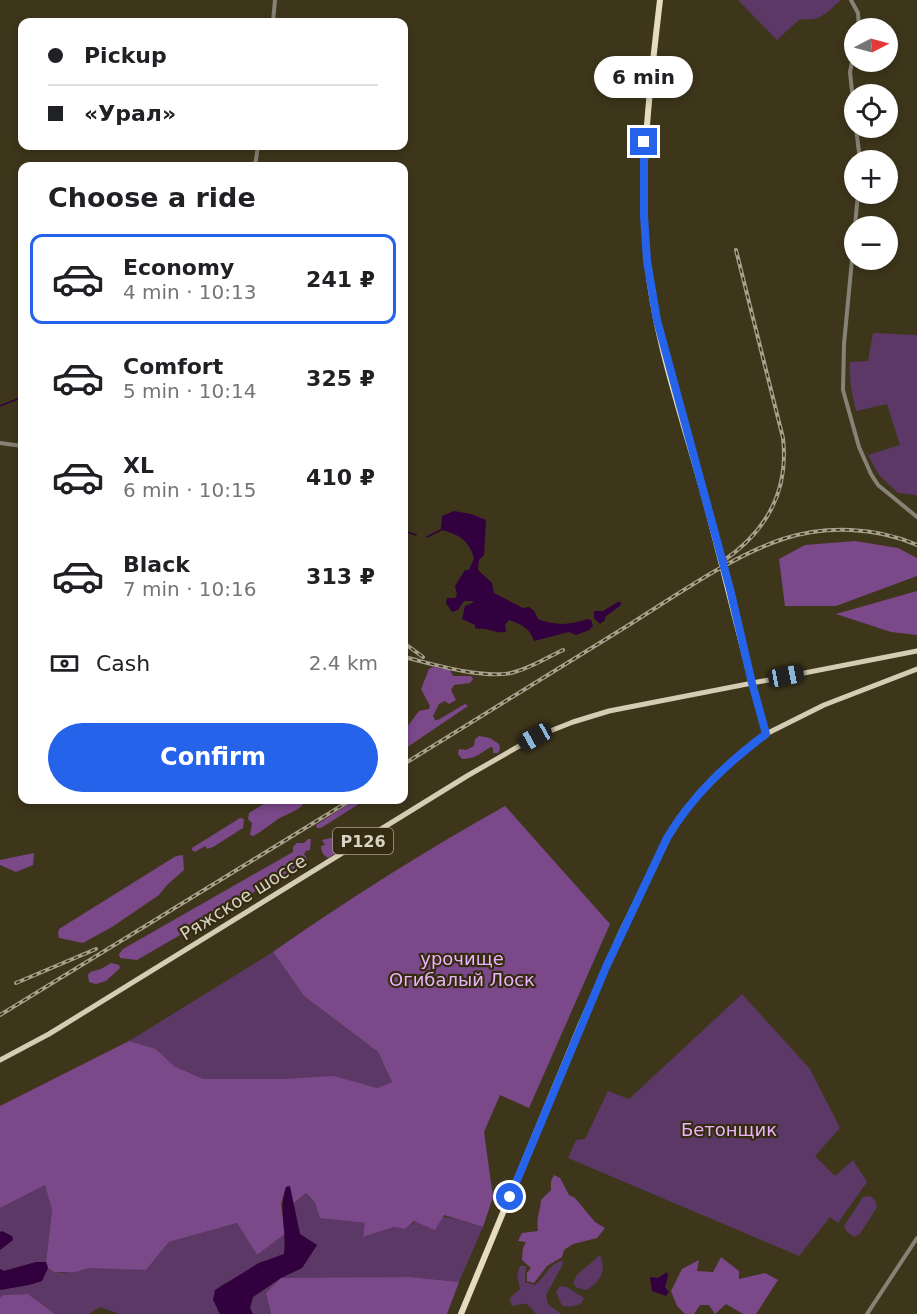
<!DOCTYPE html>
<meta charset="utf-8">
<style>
:root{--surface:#fff;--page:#f6f6f6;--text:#202124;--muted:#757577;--line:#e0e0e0;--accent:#2563eb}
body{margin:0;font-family:"DejaVu Sans",sans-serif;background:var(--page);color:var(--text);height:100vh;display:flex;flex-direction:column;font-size:22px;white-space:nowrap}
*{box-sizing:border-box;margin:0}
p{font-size:20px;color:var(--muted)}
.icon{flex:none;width:33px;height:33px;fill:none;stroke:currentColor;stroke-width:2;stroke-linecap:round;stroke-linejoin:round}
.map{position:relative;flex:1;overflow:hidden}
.panel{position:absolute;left:18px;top:162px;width:390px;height:642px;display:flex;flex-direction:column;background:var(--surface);border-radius:12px;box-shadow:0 3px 9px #0003}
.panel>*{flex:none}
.hud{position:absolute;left:18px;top:18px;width:390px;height:132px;border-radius:12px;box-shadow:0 3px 9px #0003;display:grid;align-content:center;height:132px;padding:0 30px;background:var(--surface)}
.needle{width:39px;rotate:84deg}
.fabs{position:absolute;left:844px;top:18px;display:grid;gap:12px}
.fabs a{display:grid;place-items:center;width:54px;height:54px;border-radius:50%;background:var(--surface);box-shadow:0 3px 9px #0003;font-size:30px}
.end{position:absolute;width:27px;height:27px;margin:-14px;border:8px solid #2563eb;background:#fff;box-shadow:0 0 0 3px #fff}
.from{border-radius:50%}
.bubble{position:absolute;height:42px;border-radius:21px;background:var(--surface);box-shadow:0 3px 9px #0003;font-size:20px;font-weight:600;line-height:42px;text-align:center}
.car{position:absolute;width:18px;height:36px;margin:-18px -9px;border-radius:8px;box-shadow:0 0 4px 2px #0007;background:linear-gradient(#222 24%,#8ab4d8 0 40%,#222 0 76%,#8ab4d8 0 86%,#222 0)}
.hud b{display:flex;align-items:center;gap:21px;height:57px;font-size:22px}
.hud b+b{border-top:2px solid var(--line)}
.hud i{width:15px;height:15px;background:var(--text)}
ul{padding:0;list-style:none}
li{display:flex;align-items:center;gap:18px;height:90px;margin:0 12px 9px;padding:0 18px;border:3px solid transparent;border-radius:12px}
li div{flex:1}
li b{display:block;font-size:22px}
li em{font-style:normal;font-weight:600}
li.on{border-color:var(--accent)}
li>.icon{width:54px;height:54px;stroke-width:1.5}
h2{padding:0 30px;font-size:27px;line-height:72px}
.pay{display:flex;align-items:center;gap:15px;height:66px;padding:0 30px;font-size:22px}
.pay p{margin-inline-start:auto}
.cta{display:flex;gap:12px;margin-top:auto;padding:12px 30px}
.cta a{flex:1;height:69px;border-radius:36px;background:var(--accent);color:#fff;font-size:24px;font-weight:600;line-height:69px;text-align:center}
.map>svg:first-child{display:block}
</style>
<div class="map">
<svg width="917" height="1314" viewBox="0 0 917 1314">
<rect width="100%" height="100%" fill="#3e361b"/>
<g fill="#5b3865">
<path d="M738,0H839L840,1C826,13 820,22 800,19L777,40Z"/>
<path d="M873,333L917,335V495L898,493L879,475L868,455L900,445L887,404L856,411C852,394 849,379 850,362L868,361Z"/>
<path d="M273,952L304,996L378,1052L392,1082L377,1088L333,1077L282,1079H203L174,1066L156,1049L129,1041Z"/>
<path d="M742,994L810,1069L840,1128L815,1156L835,1176L853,1160L867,1182L838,1223L830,1217L799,1256L568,1158L576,1140L585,1139L608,1091L629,1099Z"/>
<path d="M45,1184L52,1210L46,1262H36L4,1271L0,1269V1250L13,1240L0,1232V1208Z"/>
<path d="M306,1193C321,1208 344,1223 366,1223L363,1237L394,1227L405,1229C429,1207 455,1219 483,1227L459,1282L411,1277L347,1278L266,1293L271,1314H253L250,1308L253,1297L281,1278L302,1268L317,1245L300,1234L293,1204Z"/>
<path d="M870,1196L875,1200L877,1207L860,1234L854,1237L846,1231L844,1226L863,1197Z"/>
<path d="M237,1223L257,1255L285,1234L284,1254L259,1263L239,1277L221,1285L217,1310L220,1314H119L100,1307L89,1314H55L28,1294L3,1295L0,1298V1290L29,1285L41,1281L48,1268C61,1278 75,1269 89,1268C107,1266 128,1269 146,1270L169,1242Z"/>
<path d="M600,1255C607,1271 600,1281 587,1290L577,1288L573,1283L577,1275Z"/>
<path d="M563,1260L562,1266L546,1295L548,1304L561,1314H536C527,1303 527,1302 514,1306L511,1305L510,1298L520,1289L517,1275L520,1266H526L525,1282L535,1285C547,1276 546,1266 563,1260Z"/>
<path d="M560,1286L567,1287L584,1298C581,1307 570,1307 562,1306L556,1292Z"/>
</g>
<g fill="#7b488a">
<path d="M855,541L898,548L917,558V576L836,606H785L779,559L805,545Z"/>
<path d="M917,591V635L891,632L836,614Z"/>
<path d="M433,667L450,670L453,676H471L473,679L470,683L454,685L451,690L456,700L449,704L445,701L439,704L433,716L435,720H438L465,704L468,706L406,748H404V731L419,711L429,709L430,706L421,689L429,669Z"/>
<path d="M479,736L490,738L499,744L500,749L498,753H493V748L491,747C478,754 478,758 462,759L458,754L459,749L466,750L474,746L475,739Z"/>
<path d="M283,800H306C299,813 285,813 274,822C267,827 261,832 253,836L250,835L252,823L248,819L249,813L264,804Z"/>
<path d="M355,800H365L321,828H317L316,825Z"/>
<path d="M505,806L610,924L529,1108L500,1095L484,1132L493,1197L483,1227L444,1215L435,1230L414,1221L405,1229L394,1227L363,1237L365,1223L320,1218L315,1202L306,1193L293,1204L288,1186L286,1187L281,1204L285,1234L257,1255L237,1223L169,1242L146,1270L89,1268L75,1272H54L48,1268L46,1262L52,1210L45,1185L0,1208V1106L129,1041L156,1049L174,1066L203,1079H282L334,1076L377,1088L392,1082L378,1052L304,996L273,952C348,899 425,851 505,806Z"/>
<path d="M240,818L244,819L243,828L213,847L207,849L205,846L195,852L192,850V848Z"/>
<path d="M363,831V834L359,839L328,858C323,855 321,851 321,846L325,845L322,840L335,837L341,841L353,832Z"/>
<path d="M308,839H311L310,850L306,851L304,854L307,859L306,862L137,960L120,958L119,954L123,949L293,852V847L297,843H304Z"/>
<path d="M34,853L33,865L16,872L0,865V860Z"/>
<path d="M183,855L184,870L168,884L159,895L112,927L83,943L59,938L58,933L59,929L176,856Z"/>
<path d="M111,963L119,965L120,968L106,981L96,984L89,982L88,975L90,972L101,969Z"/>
<path d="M554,1175L560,1178L569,1195L575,1198L595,1222L605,1228L597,1238L573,1244L564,1250L562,1257L547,1266L534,1283L527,1281V1273L531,1268L522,1260L523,1248L526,1242L518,1241L522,1233L538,1231C536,1217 540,1213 541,1200L551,1190V1181Z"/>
<path d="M721,1257L739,1271V1279L765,1273L778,1280L756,1314H743L726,1304L715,1314L709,1305H700L694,1314H685L677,1306L671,1291L682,1269L699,1260L697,1271L713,1272Z"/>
<path d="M411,1277L459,1282L447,1314H271L266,1293L281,1278Z"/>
<path d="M28,1294L55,1314H0V1298L3,1295Z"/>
</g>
<g fill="#32003e">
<path d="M454,511L471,514L486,520L484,555L479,560L478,570L492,583L494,593L523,608L529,607L534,611L538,619C556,626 570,625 588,619L591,620L593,626L589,630L576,635L569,632L534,641C530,628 521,624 509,620L505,625L506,632C496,634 487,627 479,629L475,628V625L462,619L465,606L474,602L472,601H464L458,610L452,612L446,603L447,598H455L457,594L455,586L465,570H469L474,558C469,540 458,534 441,530L442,516Z"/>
<path d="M618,602H621V605L605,617V620L600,624L594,618V611H603Z"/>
<path d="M290,1186L300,1234L317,1245L302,1268L281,1278L253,1297L250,1308L253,1314H220L213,1300L215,1290L259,1263L284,1254C287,1230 278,1211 286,1187Z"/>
<path d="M2,1231L12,1236L13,1240L0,1250V1232Z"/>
<path d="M36,1262H46L48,1268L42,1281L29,1285L0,1290V1269L4,1271Z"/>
<path d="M667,1272L668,1276L665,1287L669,1292L666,1296L652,1291L650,1277L658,1278Z"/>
</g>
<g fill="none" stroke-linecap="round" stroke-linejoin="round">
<g stroke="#32003e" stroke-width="1.5">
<path d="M0,406L22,397"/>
<path d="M404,525L407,532L416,535"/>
<path d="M427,537L441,530"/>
</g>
<g stroke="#868275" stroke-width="4">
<path d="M851,0L858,13L859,28"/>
<path d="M273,22L275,0"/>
<path d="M855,47L850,72L855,120"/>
<path d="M856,128L860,160"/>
<path d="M255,166L258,146"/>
<path d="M855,226L858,194"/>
<path d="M855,228L844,344L843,390L859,447L871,474L878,485L917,517"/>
<path d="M0,443L22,446"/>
<path d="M867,1314L917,1238"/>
</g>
<g stroke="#d5cdb3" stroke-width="5">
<path d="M766,734L824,705L917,669"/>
<path d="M0,1060L49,1034L467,776L535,737L573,722L609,711L917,651"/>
</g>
<path stroke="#e5dcbf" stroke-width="6" d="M461,1314L581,1024L621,933L667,839L678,820L703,789L730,763L766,734C743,654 725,573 703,492C682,416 654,338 647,258C639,171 650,86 660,0"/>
<g stroke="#a6a08d" stroke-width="4">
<g id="rail">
<path d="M723,561C767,531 789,491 783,438L736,250"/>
<path d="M404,643L423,657"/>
<path d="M404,657C433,664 481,679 511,673C529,669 546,658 563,650"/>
<path d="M404,764C480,717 556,670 632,623C678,594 732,556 783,539C826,525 876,527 917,545"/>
<path d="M16,983L96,949"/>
<path d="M0,1015L351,800"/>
</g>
</g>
<use href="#rail" stroke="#342b11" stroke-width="1.5" stroke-dasharray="4.5" stroke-linecap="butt"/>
</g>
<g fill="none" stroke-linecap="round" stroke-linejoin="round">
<path stroke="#2563eb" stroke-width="8" d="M510,1197L606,967L667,838C692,796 726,764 766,734L752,683L730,589L657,320L647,261L644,216V142"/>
</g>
<g text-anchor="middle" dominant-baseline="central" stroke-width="4.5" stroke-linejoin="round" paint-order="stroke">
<rect fill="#342b11" stroke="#a6a08e" stroke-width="1.5" x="333" y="828" width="60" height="26" rx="4.5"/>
<g font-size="16" font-weight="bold" fill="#d7d2c3">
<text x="363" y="841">Р126</text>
</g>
<g font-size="18" fill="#d7d2c3" stroke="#342b11">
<text transform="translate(243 897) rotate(-32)">Ряжское шоссе</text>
</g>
<g font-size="18" fill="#ecb3fd" stroke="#342b11">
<text x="462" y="958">урочище<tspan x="462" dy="21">Огибалый Лоск</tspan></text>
<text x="729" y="1129">Бетонщик</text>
</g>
</g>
</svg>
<div class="fabs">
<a><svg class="needle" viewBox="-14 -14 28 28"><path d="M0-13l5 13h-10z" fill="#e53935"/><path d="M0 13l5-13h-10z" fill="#757577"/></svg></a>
<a><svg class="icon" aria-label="locate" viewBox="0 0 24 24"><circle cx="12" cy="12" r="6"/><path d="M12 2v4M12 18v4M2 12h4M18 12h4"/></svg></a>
<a>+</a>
<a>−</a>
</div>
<i class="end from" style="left:510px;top:1197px"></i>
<i class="end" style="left:644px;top:142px"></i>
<div class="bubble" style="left:594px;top:56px;width:99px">6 min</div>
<i class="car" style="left:786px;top:676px;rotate:79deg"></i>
<i class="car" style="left:535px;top:737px;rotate:241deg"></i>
<div class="hud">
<b><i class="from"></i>Pickup</b>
<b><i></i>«Урал»</b>
</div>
<section class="panel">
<h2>Choose a ride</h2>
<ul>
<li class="on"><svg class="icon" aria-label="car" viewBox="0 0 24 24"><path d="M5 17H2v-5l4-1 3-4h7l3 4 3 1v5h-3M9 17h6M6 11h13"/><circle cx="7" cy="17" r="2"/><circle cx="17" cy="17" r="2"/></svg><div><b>Economy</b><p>4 min · 10:13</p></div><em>241 ₽</em></li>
<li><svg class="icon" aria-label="car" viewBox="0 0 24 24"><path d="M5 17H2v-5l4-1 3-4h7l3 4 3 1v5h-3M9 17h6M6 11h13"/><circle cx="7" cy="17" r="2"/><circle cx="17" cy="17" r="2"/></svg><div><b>Comfort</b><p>5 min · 10:14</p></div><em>325 ₽</em></li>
<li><svg class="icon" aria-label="car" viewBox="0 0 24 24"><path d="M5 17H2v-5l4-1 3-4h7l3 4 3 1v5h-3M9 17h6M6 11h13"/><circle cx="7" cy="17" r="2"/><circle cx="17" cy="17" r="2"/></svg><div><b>XL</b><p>6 min · 10:15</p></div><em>410 ₽</em></li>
<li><svg class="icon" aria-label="car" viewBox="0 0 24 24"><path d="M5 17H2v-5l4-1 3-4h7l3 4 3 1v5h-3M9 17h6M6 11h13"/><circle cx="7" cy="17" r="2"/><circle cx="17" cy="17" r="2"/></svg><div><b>Black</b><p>7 min · 10:16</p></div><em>313 ₽</em></li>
</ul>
<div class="pay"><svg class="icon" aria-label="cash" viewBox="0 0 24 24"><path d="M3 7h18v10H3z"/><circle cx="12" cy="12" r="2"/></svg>Cash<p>2.4 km</p></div>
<div class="cta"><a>Confirm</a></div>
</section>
</div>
